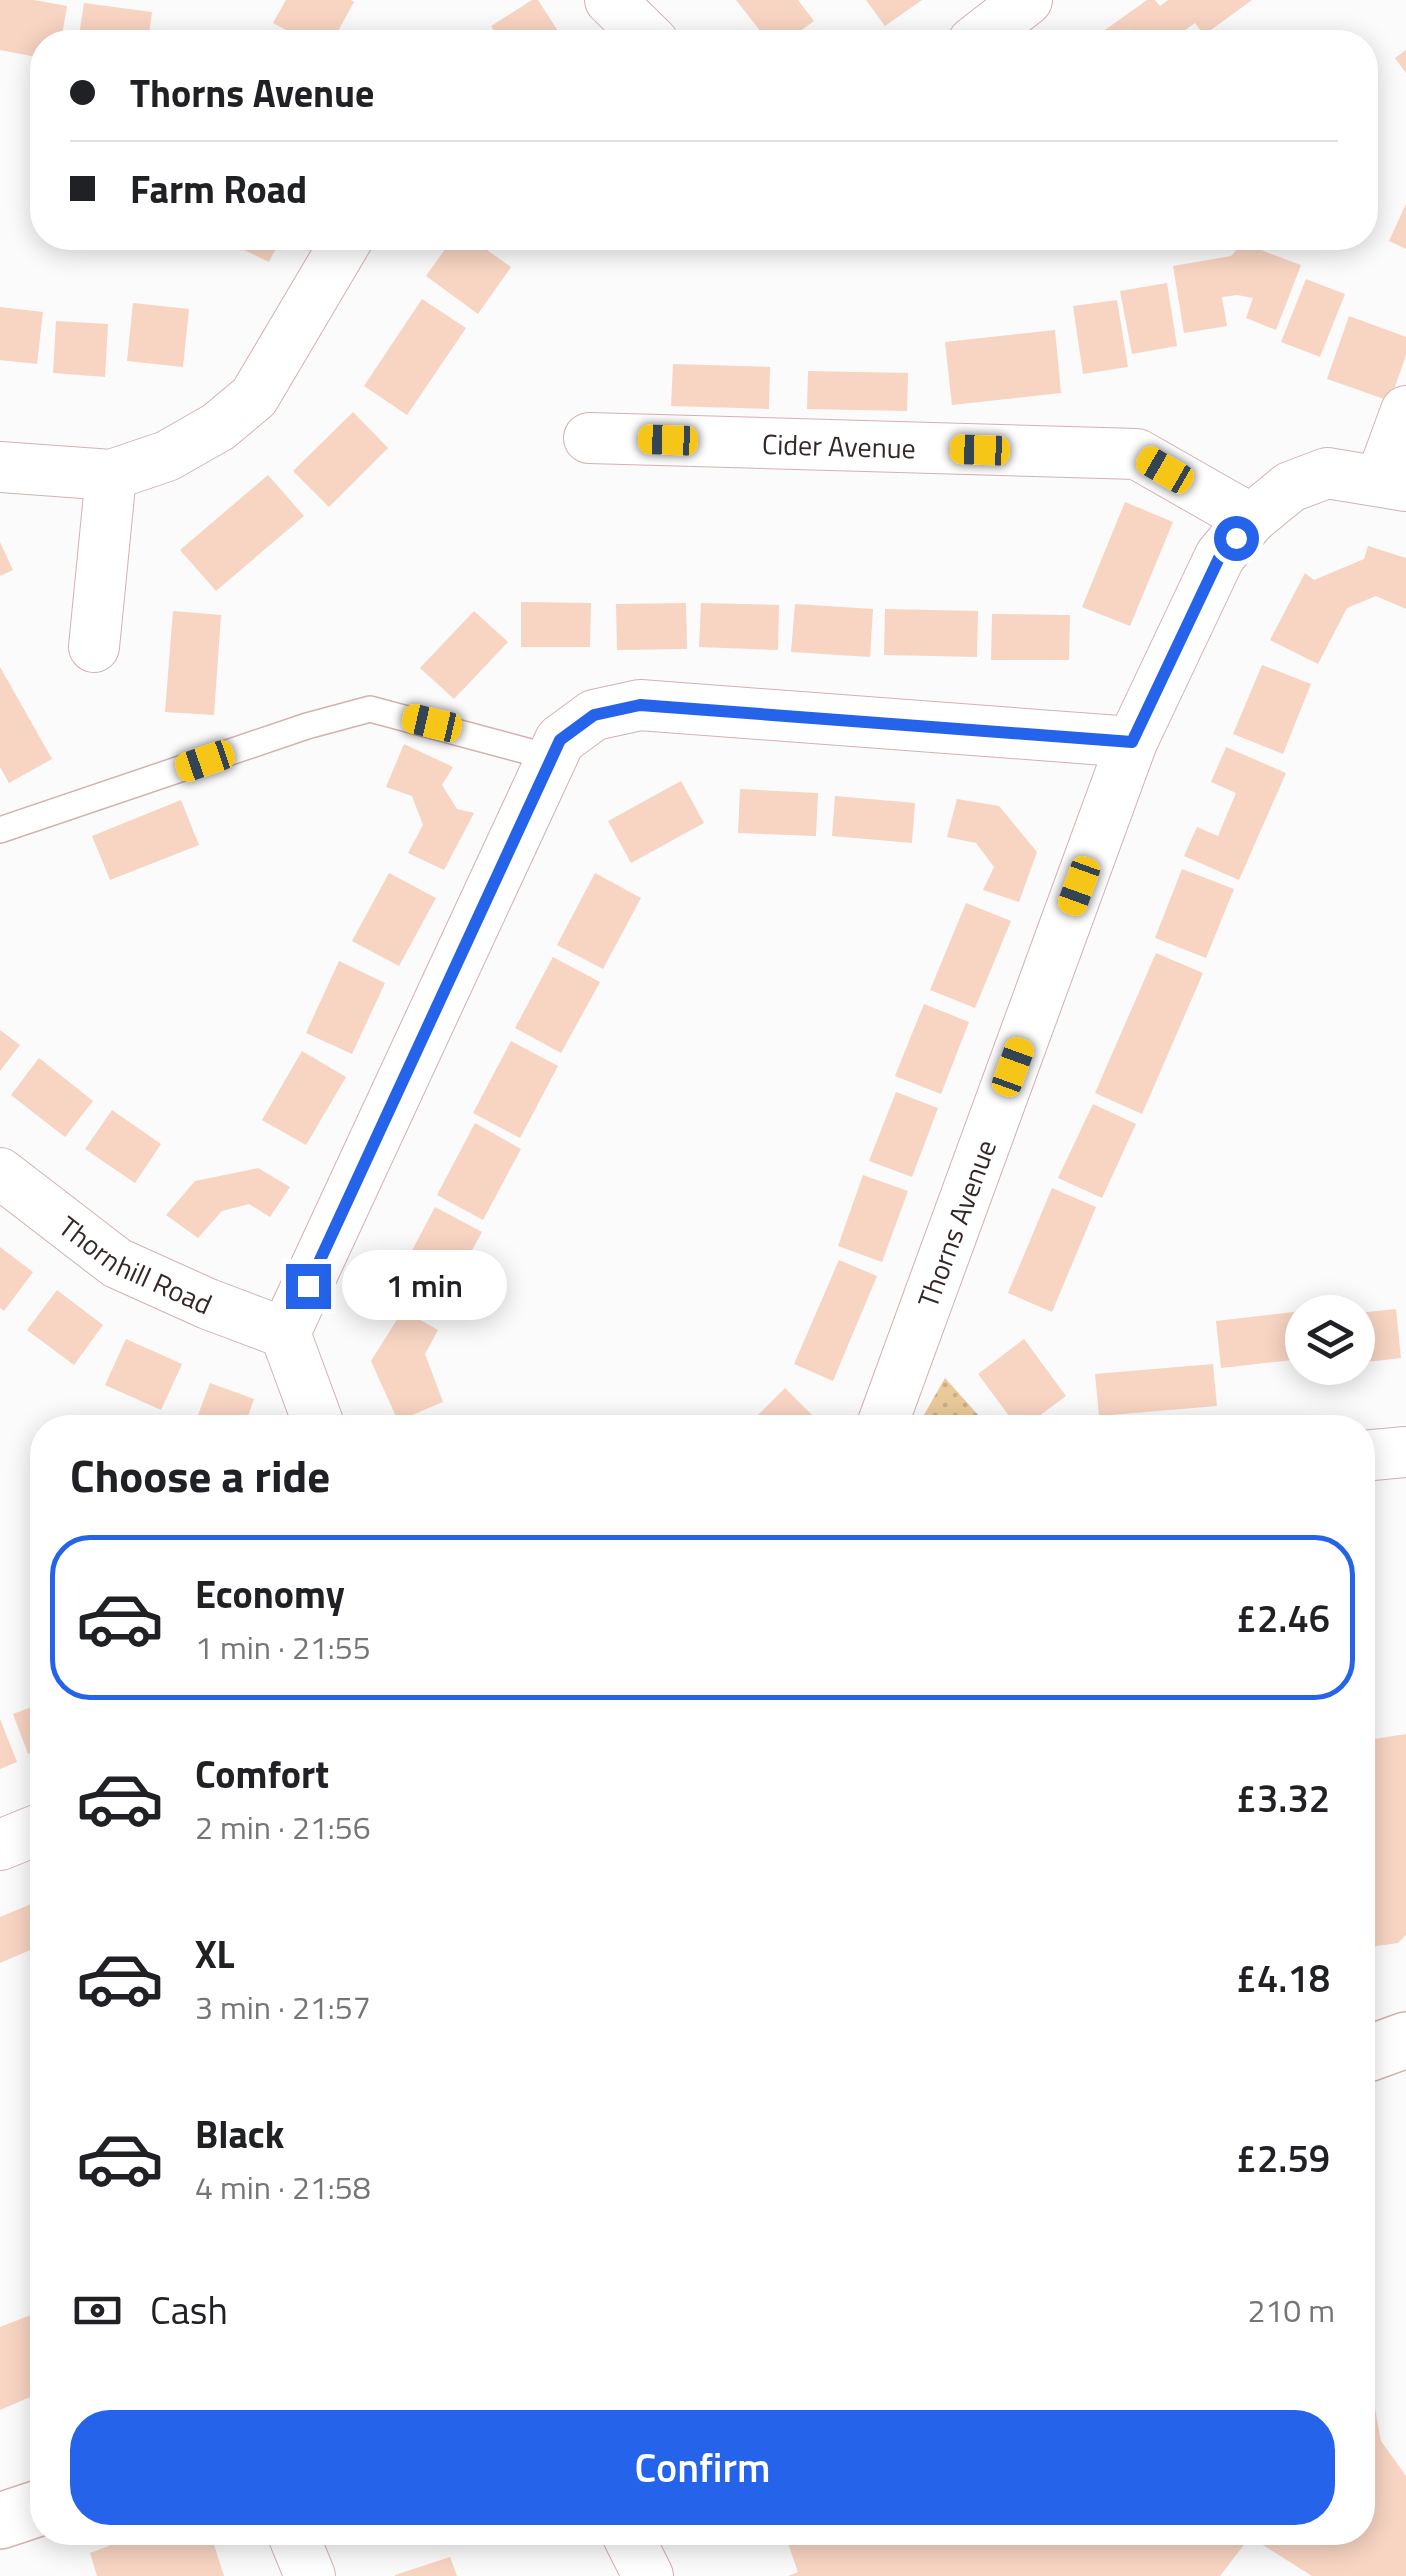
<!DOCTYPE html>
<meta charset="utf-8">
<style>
:root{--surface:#fff;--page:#f2f2f2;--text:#202124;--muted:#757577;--line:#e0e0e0;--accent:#2563eb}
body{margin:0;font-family:"Titillium Web",sans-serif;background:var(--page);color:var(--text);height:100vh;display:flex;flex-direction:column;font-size:38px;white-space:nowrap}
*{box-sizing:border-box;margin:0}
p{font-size:32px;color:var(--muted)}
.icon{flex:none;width:55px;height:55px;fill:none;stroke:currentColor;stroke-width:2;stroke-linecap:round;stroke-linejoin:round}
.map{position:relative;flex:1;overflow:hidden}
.drawer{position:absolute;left:30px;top:1415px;width:1345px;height:1130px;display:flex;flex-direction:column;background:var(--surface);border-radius:40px;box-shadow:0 5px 25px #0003}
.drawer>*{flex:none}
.banner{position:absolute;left:30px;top:30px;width:1348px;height:220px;border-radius:40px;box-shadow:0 5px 25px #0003;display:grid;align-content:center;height:220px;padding:0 40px;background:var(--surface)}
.tools{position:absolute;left:1285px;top:1295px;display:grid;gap:20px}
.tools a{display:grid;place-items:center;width:90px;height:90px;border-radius:50%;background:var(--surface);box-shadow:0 5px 25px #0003;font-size:50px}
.end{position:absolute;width:45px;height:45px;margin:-22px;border:12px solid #2563eb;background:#fff;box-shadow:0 0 0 5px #fff}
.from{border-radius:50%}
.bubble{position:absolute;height:70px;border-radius:35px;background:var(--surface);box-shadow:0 5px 25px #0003;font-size:32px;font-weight:600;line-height:70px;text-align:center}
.car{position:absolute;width:30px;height:60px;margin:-30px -15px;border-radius:12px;box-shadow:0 0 8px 2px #0007;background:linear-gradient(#f5c518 24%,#345 0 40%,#f5c518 0 76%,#345 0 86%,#f5c518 0)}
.banner b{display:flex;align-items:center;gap:35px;height:95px;font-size:38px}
.banner b+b{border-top:2px solid var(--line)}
.banner i{width:25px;height:25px;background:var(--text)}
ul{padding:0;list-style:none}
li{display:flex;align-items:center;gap:30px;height:165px;margin:0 20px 15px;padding:0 20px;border:5px solid transparent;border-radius:40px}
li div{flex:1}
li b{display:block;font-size:38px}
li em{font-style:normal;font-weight:600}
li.selected{border-color:var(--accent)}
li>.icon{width:90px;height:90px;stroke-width:1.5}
h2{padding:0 40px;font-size:45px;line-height:120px}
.pay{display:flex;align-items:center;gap:25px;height:110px;padding:0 40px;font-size:38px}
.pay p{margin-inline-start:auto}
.button{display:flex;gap:20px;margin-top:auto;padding:20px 40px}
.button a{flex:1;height:115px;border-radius:40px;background:var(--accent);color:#fff;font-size:40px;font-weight:600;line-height:115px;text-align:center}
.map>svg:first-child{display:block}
</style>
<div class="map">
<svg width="1406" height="2576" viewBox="0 0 1406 2576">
<defs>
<pattern id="grass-dots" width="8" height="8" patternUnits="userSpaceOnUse" patternTransform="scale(2.5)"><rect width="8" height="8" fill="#eaca9b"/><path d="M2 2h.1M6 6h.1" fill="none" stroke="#c9ae86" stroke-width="1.8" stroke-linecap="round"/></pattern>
</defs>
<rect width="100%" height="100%" fill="#fbfbfb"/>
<path fill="url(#grass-dots)" d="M945,1378L989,1427H917Z"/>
<g fill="#f8d4c2">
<path d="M0,0H34L67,6L61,42H42V58L0,50Z"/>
<path d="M286,0H351L354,2L332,42H309L273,23Z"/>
<path d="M532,0H538L565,42H502L491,26Z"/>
<path d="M736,0H798L814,21L785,42H769Z"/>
<path d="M866,0H922L885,26Z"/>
<path d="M1147,0H1155L1160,6L1168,0H1252L1204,35L1195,23L1168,42H1088Z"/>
<path d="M84,3L152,12L148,42H78Z"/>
<path d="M1406,50V73L1395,58Z"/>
<path d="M1406,204V249L1389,241Z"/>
<path d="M219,238H281L269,262Z"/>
<path d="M453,238H470L511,267L478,314L426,276Z"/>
<path d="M1242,243L1301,265L1276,330L1246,318L1253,298L1237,295L1222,297L1227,326L1184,333L1173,266L1231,256Z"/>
<path d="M1306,279L1345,294L1320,357L1281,342Z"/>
<path d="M1167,283L1177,346L1132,354L1120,291Z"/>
<path d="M422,299L466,328L407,415L364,386Z"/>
<path d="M1117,300L1128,367L1083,374L1073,306Z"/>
<path d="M133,303L189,309L183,367L127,361Z"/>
<path d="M0,307L43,312L37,364L0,360Z"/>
<path d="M1349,316L1406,337V355L1390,401L1327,379Z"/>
<path d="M56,321L108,324L105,377L53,373Z"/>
<path d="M1055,330L1061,393L952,405L945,342Z"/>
<path d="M673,364L770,367L769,409L671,406Z"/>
<path d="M808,371L908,373L907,411L807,409Z"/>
<path d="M353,412L388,448L329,507L293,471Z"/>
<path d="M268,475L304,516L216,591L180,550Z"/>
<path d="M1125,502L1173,522L1130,626L1082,607Z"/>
<path d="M0,542L13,570L0,576Z"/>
<path d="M1368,546L1406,558V609L1376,596L1347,608L1318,664L1270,640L1305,573L1314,580L1364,559Z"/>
<path d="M521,602L591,603L590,647H521Z"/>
<path d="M686,603L687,649L617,650L616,604Z"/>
<path d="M701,603L779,605L778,650L699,647Z"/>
<path d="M795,604L873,609L870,657L791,652Z"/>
<path d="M885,609L978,611L977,657L884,655Z"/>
<path d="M173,611L221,615L214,715L165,712Z"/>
<path d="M474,611L508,642L454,699L420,668Z"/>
<path d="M992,614L1070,615L1069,660H991Z"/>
<path d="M1262,665L1311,684L1283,754L1233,734Z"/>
<path d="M0,667L52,759L9,783L0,767Z"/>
<path d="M404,744L453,767L442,785L457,809L474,813L444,870L408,853L423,825L412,796L386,787Z"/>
<path d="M1226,747L1286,773L1239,880L1184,856L1197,827L1218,836L1236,793L1211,782Z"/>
<path d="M681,781L704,823L631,863L608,821Z"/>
<path d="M740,789L818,793L816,836L738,833Z"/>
<path d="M835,796L915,803L912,843L832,836Z"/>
<path d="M957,799L999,806L1037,852L1019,902L983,890L994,867L976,843L947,837Z"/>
<path d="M181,800L199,845L110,880L92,836Z"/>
<path d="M1182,869L1234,889L1206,958L1155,938Z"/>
<path d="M389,873L436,898L399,966L352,941Z"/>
<path d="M595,873L641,898L603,969L557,945Z"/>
<path d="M966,903L1011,921L975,1008L930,990Z"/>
<path d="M1156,953L1203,973L1142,1114L1095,1093Z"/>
<path d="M553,957L600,982L561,1053L515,1028Z"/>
<path d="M339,961L385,983L352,1054L306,1033Z"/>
<path d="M924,1004L969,1022L941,1094L895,1076Z"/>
<path d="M0,1030L20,1045L0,1071Z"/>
<path d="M511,1041L558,1066L520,1138L473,1113Z"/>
<path d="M302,1051L346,1077L306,1145L262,1120Z"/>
<path d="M39,1058L93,1101L65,1137L11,1095Z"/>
<path d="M896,1092L938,1108L912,1177L869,1161Z"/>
<path d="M1093,1104L1136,1124L1102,1198L1058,1178Z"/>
<path d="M112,1110L161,1144L135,1183L85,1149Z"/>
<path d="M475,1123L521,1149L483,1220L437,1195Z"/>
<path d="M258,1168L290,1187L270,1217L249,1204L222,1211L198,1238L166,1215L195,1181Z"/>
<path d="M863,1175L908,1191L882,1262L838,1246Z"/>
<path d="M1052,1188L1096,1207L1052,1312L1008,1293Z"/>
<path d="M435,1207L482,1232L443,1303L397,1279Z"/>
<path d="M0,1247L33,1272L4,1311L0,1308Z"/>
<path d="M839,1260L877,1276L833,1381L794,1364Z"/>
<path d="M57,1290L103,1325L74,1365L27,1330Z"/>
<path d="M1396,1309L1401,1358L1358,1363V1313Z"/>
<path d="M403,1310L438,1330L425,1354L443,1402L398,1421L371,1361Z"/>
<path d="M1302,1311V1359L1221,1368L1216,1321Z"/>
<path d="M126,1339L182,1364L161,1410L105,1385Z"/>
<path d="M1024,1339L1066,1396L1023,1428H1018L978,1374Z"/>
<path d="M1213,1364L1217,1406L1099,1416L1095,1374Z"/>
<path d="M210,1383L254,1399L244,1428H230L198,1415Z"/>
<path d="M785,1388L816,1419L808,1428H745Z"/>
<path d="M42,1703V1748L28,1754L13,1714Z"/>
<path d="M0,1719L17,1762L0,1769Z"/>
<path d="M1406,1734V1935L1398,1943L1362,1948V1741Z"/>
<path d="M36,1902L42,1918V1945L0,1963V1917Z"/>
<path d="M41,2311L42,2392L0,2410V2327Z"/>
<path d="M1362,2337L1381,2441L1406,2476V2576H1312L1250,2537L1220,2576H788L798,2572L784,2532H1362Z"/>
<path d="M146,2532H210L224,2576H97L90,2553Z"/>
<path d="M452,2532H484V2533L456,2543Z"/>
<path d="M450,2557L457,2576H395V2575Z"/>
</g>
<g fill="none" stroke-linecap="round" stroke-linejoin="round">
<g stroke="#d4b1b0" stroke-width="28">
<path id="lane" d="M0,830L307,726L370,709L553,758"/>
</g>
<g stroke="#d4b1b0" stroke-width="52">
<g id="street">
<path d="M610,0L653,42"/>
<path d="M973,42L1027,0"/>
<path id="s1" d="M589,438L1137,454L1251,519"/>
<path d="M0,467L111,475L167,456L218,427L254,397L348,238"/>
<path d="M1381,479L1406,411"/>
<path d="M94,647L111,475"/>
<path id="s2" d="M0,1173L117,1263L208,1304L285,1333"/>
<path d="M285,1333L560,740L594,715L640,705L1132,742"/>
<path d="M285,1333L320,1428"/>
<path id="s3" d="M881,1428L1132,742L1220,556L1251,519L1290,487L1327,473L1406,486"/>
<path d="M1362,1456L1406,1452"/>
<path d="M0,1845L42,1828"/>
<path d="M292,2532L310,2576"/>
<path d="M626,2532L648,2576"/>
</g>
</g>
<g stroke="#d4b1b0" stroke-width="58">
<g id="primary">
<path d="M1362,2056L1406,2040"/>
<path d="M0,2521L42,2507"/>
</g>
</g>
<use href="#lane" stroke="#fff" stroke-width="25"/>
<use href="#street" stroke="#fff" stroke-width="50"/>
<use href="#primary" stroke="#fff" stroke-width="55"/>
</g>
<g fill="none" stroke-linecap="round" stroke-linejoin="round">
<path stroke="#2563eb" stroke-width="12" d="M308,1286L560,740L594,715L640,705L1132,742L1220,556L1236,538"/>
</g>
<g text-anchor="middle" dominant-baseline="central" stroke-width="9" stroke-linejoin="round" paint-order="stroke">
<g font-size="28" fill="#362828" stroke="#fbfbfb">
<text stroke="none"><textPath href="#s1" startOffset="250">Cider Avenue</textPath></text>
<text stroke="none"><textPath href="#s3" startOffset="218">Thorns Avenue</textPath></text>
<text stroke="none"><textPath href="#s2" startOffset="165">Thornhill Road</textPath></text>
</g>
</g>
</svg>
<div class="tools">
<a><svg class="icon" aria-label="layers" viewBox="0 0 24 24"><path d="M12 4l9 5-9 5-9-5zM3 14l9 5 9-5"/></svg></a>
</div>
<i class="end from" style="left:1236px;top:538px"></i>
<i class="end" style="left:308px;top:1286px"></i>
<div class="bubble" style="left:342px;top:1250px;width:165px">1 min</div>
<i class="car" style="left:668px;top:440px;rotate:272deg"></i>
<i class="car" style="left:980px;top:450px;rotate:272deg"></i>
<i class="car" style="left:1165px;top:470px;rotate:300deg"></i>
<i class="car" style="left:432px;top:723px;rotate:283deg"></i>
<i class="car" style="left:205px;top:761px;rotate:251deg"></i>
<i class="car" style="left:1079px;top:886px;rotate:200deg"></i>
<i class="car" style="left:1013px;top:1067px;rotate:20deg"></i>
<div class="banner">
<b><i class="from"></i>Thorns Avenue</b>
<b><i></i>Farm Road</b>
</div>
<section class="drawer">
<h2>Choose a ride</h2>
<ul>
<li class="selected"><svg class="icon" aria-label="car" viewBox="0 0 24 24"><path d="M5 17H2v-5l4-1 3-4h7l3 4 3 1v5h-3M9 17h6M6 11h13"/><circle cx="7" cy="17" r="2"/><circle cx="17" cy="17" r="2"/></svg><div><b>Economy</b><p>1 min · 21:55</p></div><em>£2.46</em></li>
<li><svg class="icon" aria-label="car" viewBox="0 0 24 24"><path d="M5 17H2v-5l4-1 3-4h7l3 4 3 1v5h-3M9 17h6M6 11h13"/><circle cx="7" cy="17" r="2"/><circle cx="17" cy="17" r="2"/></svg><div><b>Comfort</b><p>2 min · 21:56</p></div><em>£3.32</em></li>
<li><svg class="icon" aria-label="car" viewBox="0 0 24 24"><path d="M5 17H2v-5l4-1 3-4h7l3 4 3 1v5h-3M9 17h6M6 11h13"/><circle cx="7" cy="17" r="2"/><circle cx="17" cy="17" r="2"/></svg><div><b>XL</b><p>3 min · 21:57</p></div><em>£4.18</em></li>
<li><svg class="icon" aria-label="car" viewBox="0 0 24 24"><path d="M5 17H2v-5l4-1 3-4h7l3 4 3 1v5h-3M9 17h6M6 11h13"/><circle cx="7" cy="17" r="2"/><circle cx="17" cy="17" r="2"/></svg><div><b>Black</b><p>4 min · 21:58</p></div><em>£2.59</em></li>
</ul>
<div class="pay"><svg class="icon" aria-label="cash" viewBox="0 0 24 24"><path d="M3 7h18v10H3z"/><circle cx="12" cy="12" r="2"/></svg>Cash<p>210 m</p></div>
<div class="button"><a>Confirm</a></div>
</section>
</div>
